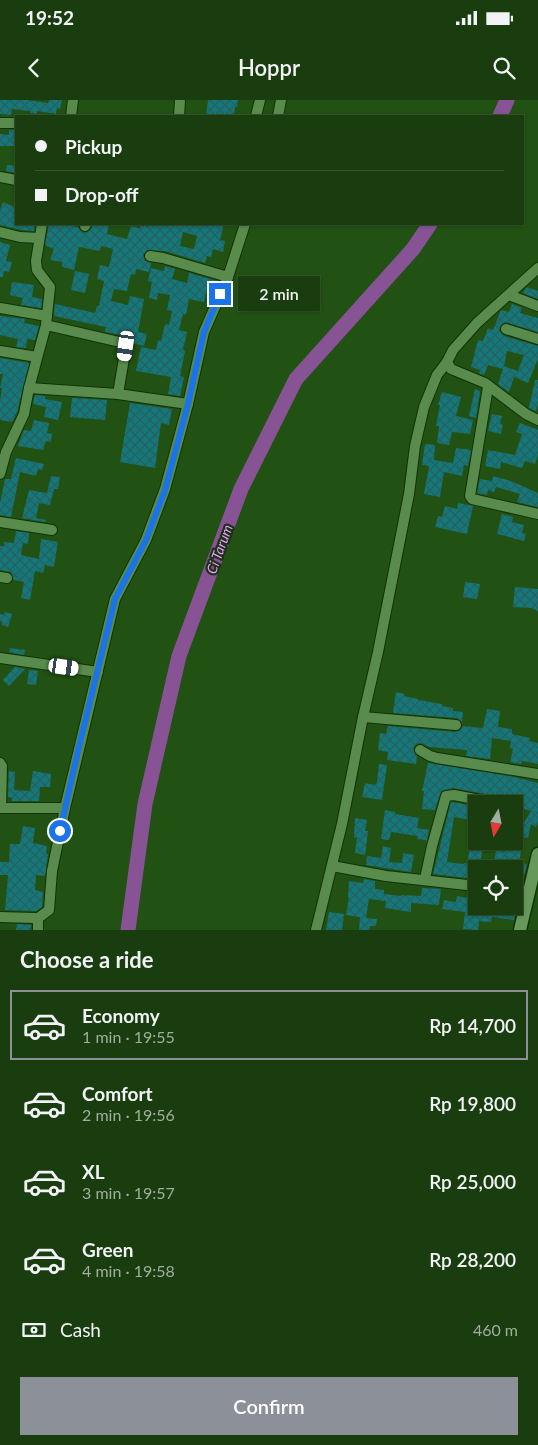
<!DOCTYPE html>
<meta charset="utf-8">
<style>
:root{--surface:#193d0e;--page:#26481c;--text:#f1f3f6;--muted:#9fae9e;--line:#37562e;--accent:#8c9099}
body{margin:0;font-family:Lato,sans-serif;background:var(--page);color:var(--text);height:100vh;display:flex;flex-direction:column;font-size:19px;white-space:nowrap}
*{box-sizing:border-box;margin:0}
p{font-size:16px;color:var(--muted)}
.icon{flex:none;width:28px;height:28px;fill:none;stroke:currentColor;stroke-width:2;stroke-linecap:round;stroke-linejoin:round}
.map{position:relative;height:830px;overflow:hidden}
.panel{display:flex;flex-direction:column;background:var(--surface);flex:1}
.panel>*{flex:none}
.top-card{position:absolute;left:15px;top:15px;width:509px;height:110px;border-radius:0px;box-shadow:0 1px 4px #0004,0 0 0 1px var(--line);display:grid;align-content:center;height:110px;padding:0 20px;background:var(--surface)}
.needle{width:32px;rotate:190deg}
.controls{position:absolute;left:468px;top:695px;display:grid;gap:10px}
.controls a{display:grid;place-items:center;width:55px;height:55px;border-radius:0px;background:var(--surface);box-shadow:0 1px 4px #0004,0 0 0 1px var(--line);font-size:25px}
.end{position:absolute;width:22px;height:22px;margin:-11px;border:6px solid #1a73e8;background:#fff;box-shadow:0 0 0 2px #fff}
.from{border-radius:50%}
.bubble{position:absolute;height:35px;border-radius:0px;background:var(--surface);box-shadow:0 1px 4px #0004,0 0 0 1px var(--line);font-size:16px;font-weight:600;line-height:35px;text-align:center}
.car{position:absolute;width:15px;height:30px;margin:-15px -8px;border-radius:6px;box-shadow:0 0 4px 1px #0007;background:linear-gradient(#fff 24%,#345 0 40%,#fff 0 76%,#345 0 86%,#fff 0)}
.top-card b{display:flex;align-items:center;gap:18px;height:48px;font-size:19px}
.top-card b+b{border-top:1px solid var(--line)}
.top-card i{width:12px;height:12px;background:var(--text)}
ul{padding:0;list-style:none}
li{display:flex;align-items:center;gap:15px;height:70px;margin:0 10px 8px;padding:0 10px;border:2px solid transparent;border-radius:0px}
li div{flex:1}
li b{display:block;font-size:19px}
li em{font-style:normal;font-weight:600}
li.active{border-color:var(--accent)}
li>.icon{width:45px;height:45px;stroke-width:1.5}
h2{padding:0 20px;font-size:22px;line-height:60px}
.pay{display:flex;align-items:center;gap:12px;height:55px;padding:0 20px;font-size:19px}
.pay p{margin-inline-start:auto}
.primary-button{display:flex;gap:10px;margin-top:auto;padding:10px 20px}
.primary-button a{flex:1;height:58px;border-radius:0px;background:var(--accent);color:#fff;font-size:20px;font-weight:600;line-height:58px;text-align:center}
.status{display:flex;justify-content:space-between;align-items:center;height:35px;padding:0 25px;background:var(--surface);direction:ltr}
.status svg{height:14px;fill:currentColor}
header{display:flex;justify-content:space-between;align-items:center;height:65px;padding:0 20px;background:var(--surface);font-size:22px;font-weight:600}
.map>svg:first-child{display:block}
</style>
<div class="status"><b>19:52</b><svg viewBox="0 0 49 12"><path d="M0 12V9h3v3zM5 12V6h3v6zM10 12V3h3v9zM15 12V0h3v12zM26 1h20v11H26zM47 4h2v5h-2z"/></svg></div>
<header><svg class="icon" aria-label="back" viewBox="0 0 24 24"><path d="M15 5l-7 7 7 7"/></svg>Hoppr<svg class="icon" aria-label="search" viewBox="0 0 24 24"><circle cx="10" cy="10" r="6"/><path d="M15 15l6 6"/></svg></header>
<div class="map">
<svg width="538" height="830" viewBox="0 0 538 830">
<defs>
<pattern id="building-cross-hatch" width="8" height="8" patternUnits="userSpaceOnUse" patternTransform="scale(1.25)"><rect width="8" height="8" fill="#13787c"/><path d="M0 0l8 8M0 8l8-8" fill="none" stroke="#29605c"/></pattern>
</defs>
<rect width="100%" height="100%" fill="#215113"/>
<g fill="none" stroke-linecap="round" stroke-linejoin="round">
<g stroke="#885395" stroke-width="15">
<path d="M500,16L507,0"/>
<path d="M128,830L145,704L179,556L241,389L296,279L413,149L430,124"/>
</g>
</g>
<g fill="url(#building-cross-hatch)" fill-rule="evenodd">
<path d="M0,0H27L48,3L49,0H62L60,9L57,8L56,14L37,11V14L30,13V11L12,9L11,15L0,14Z"/>
<path d="M208,0H238L237,7H235L234,16H206Z"/>
<path d="M9,30H16V46H0V34L9,35Z"/>
<path d="M7,65L16,66V73L6,71Z"/>
<path d="M3,102L16,108V124H35L34,131L22,130L0,125V110Z"/>
<path d="M49,124H71V126L78,127L82,132L85,133L91,129L93,124H109L107,134L127,139L131,126L140,128L141,125L149,127L150,124H224L220,140L225,141L223,152L213,149L211,157L207,156L205,163L165,151L147,150L143,155L145,161L151,163L149,172L136,169L135,175L131,174L127,191L114,189L111,201L128,205L130,196L144,199L138,232L147,234L144,246L132,243L126,236L105,232L106,227L54,216L55,204L95,213L97,206H99L104,181L97,179L100,165L109,167L113,149L101,146L100,151L79,147L74,170L62,167V162L50,160L54,149L45,145ZM183,132L197,136L194,149L180,146Z"/>
<path d="M0,142L10,145L6,161L12,162L9,172L4,171L3,177H0Z"/>
<path d="M165,166L175,169L172,179L187,183L189,173L217,181L215,189L207,188L204,202L189,199L186,215L183,214L179,230L187,232L183,250L185,251L180,276L184,277L180,296L168,294L171,277L136,271L141,247L156,250L158,240L161,241L165,224L169,225L172,211L167,210L170,195L158,193L157,200L149,198L152,182L148,181L151,168L164,171Z"/>
<path d="M75,171L89,174L85,193L71,190Z"/>
<path d="M12,182L34,185L32,197L42,199L41,208L21,205L23,198L10,195Z"/>
<path d="M527,187L538,191V199L523,193Z"/>
<path d="M512,204L522,208L520,213L538,218V232L505,222L500,226L499,231L504,236L538,246V259L528,283L514,277L509,292L498,284L503,269L488,265L484,275L479,273L480,270L471,267L478,240L483,241L488,228L493,230L501,210L509,212ZM507,251L524,255L518,271L504,266Z"/>
<path d="M0,216L25,219L24,223L39,226L35,240L27,239L26,248L16,247L18,239L0,235Z"/>
<path d="M0,258L29,263L17,312L12,322L0,320V301L2,288H0L3,274H0Z"/>
<path d="M535,280H538V304L536,311L529,308Z"/>
<path d="M475,289L480,291L476,318L469,316Z"/>
<path d="M442,292L461,297L456,316L473,320L470,334L452,332L449,345L437,343L439,326H436L440,305H438Z"/>
<path d="M35,295L45,296V299L62,302L58,320L44,317L46,307L33,304Z"/>
<path d="M72,298L107,300L105,320L70,317Z"/>
<path d="M130,303L172,309L169,325L161,323L155,368L120,362Z"/>
<path d="M492,314L502,316L500,324L503,325L501,334L488,331Z"/>
<path d="M34,320L49,323L47,333L52,334L51,342L46,341L43,350L18,346L24,330L31,331Z"/>
<path d="M520,323L538,330V355L535,364L525,361L522,368L501,362L500,369L485,366L488,350L515,355L522,334L516,332Z"/>
<path d="M425,344L435,345L434,360L453,363L456,348L471,350L468,366L464,365L462,376L444,372L440,397L424,394L429,366L422,365Z"/>
<path d="M16,358L44,364L42,370L38,369L36,376L20,372L11,417L0,415V403L5,379H11Z"/>
<path d="M51,376L60,377L58,389H54L50,405L39,403L36,418L46,420L45,422L22,418L29,390L47,393Z"/>
<path d="M493,376L511,381L538,393V407L517,402L520,394L496,387L494,392L488,390L487,395L477,393L480,379L492,381Z"/>
<path d="M458,403L473,406L467,434L435,427L438,416L442,417L445,406L457,409Z"/>
<path d="M502,414L513,417L512,422L524,425L522,433L526,434L524,441L497,434Z"/>
<path d="M16,431L29,433L28,444L23,443L21,455L39,459L41,439L58,442L54,467L45,465L43,473L35,471L30,500L21,498L24,482L14,480L11,472L0,470V446H4V442L14,443Z"/>
<path d="M465,482L480,484L477,499L463,497Z"/>
<path d="M515,487L538,489V511L531,508L513,507Z"/>
<path d="M5,512L12,514L8,527L2,525V522L0,521V514L4,515Z"/>
<path d="M10,548L25,550L24,555L9,552Z"/>
<path d="M15,567L25,569L9,586L3,580Z"/>
<path d="M29,570L38,571L36,585L27,584Z"/>
<path d="M396,592L405,594L404,596L418,599V600L442,604V606L453,608V611L463,612L462,622L457,618L393,613Z"/>
<path d="M487,609L500,611L498,627L512,629V634L530,638L529,641L538,643V664L522,661L521,664L510,662L513,649L510,648L511,641L492,638L490,659L466,656L467,650L429,647L421,643L416,644L413,649L417,656L416,664L387,660L388,652L378,650L380,633L386,634L388,626L455,632L459,631L463,626L483,628Z"/>
<path d="M428,663L514,677L538,683V723L536,727L531,724L528,738L523,737L519,763L527,764L522,785L514,783V769H493L496,750L505,752L507,741H514V725L522,726L531,711L514,706V704L497,702L495,697L491,695L453,688L441,691L435,710L422,709L424,691H422Z"/>
<path d="M379,664L387,665L382,700L362,697L365,683L375,685L377,682Z"/>
<path d="M9,671L15,672L14,690L30,691L33,671L51,674L50,687H40L39,701H12V698L8,697Z"/>
<path d="M451,702L476,706V721L454,717L447,762L463,764L464,763H467L470,748L473,749L475,741H484L479,769H476V779L433,774Z"/>
<path d="M385,710L395,712V714L419,718L417,728L429,730L426,744V740L417,739L418,736L391,732L389,740L381,739Z"/>
<path d="M355,718L367,720L365,731H368L365,755L355,753L357,738L354,737Z"/>
<path d="M23,726L35,728L33,743L47,746L46,753L48,754L45,776L36,775L35,790L43,792L42,807L36,811L5,810L8,775H0V762H9L10,744H20Z"/>
<path d="M383,746L391,748L389,762L402,763L403,753L414,755L411,772L366,765L367,756L381,758Z"/>
<path d="M364,779L375,781V789L384,790V794L401,796V795L421,796L422,788L441,789L439,805L411,803V812L385,808L386,801L369,799L366,818L377,819L376,826H370L369,830H359L360,817L346,815L349,797H348L349,781L363,783Z"/>
<path d="M457,796L476,800L475,806H517L514,820L492,817L491,822L479,821L478,830L463,829L465,812L442,809L444,800L456,802Z"/>
<path d="M329,812L344,814L342,830H326Z"/>
<path d="M17,824L31,825L30,830H16Z"/>
</g>
<g fill="none" stroke-linecap="round" stroke-linejoin="round">
<g stroke="#103405" stroke-width="12">
<g id="minor">
<path d="M71,16L73,0"/>
<path d="M179,16L180,0"/>
<path d="M256,16L260,0"/>
<path d="M278,16L281,0"/>
<path d="M0,23H16"/>
<path d="M0,77L16,80"/>
<path d="M85,126L86,124"/>
<path d="M0,132L20,137L39,138"/>
<path d="M150,156L163,158L228,177"/>
<path d="M538,168L477,223L453,250L447,262L451,269L485,283L526,314L538,320"/>
<path d="M509,195L538,206"/>
<path d="M0,208L47,216"/>
<path d="M46,225L124,243L126,246L118,294"/>
<path d="M506,229L538,239"/>
<path d="M0,251L37,257"/>
<path d="M488,287L470,396L472,399L538,414"/>
<path d="M29,288L118,294L188,304"/>
<path d="M0,374L6,352L24,314L29,288L46,225L50,187L37,170L36,161L42,124"/>
<path d="M0,422L52,430"/>
<path d="M0,477L7,478"/>
<path d="M0,558L98,572"/>
<path d="M363,617L456,625"/>
<path d="M420,650L430,656L437,658L538,674"/>
<path d="M0,663L2,666L1,708"/>
<path d="M0,708H65"/>
<path d="M332,766L386,776L476,786"/>
<path d="M425,779L432,746L446,696L454,695L490,702"/>
<path d="M514,792L528,794"/>
<path d="M0,817L35,818L38,821V830"/>
<path d="M37,819L49,810L52,771L65,708L115,499L146,440L165,389L188,304L204,232L228,177L245,124"/>
<path d="M316,830L342,724L363,617L378,552L409,394L415,346L424,307L437,275L447,262"/>
</g>
</g>
<g stroke="#103405" stroke-width="15">
<path id="secondary" d="M520,830L538,754"/>
</g>
<use href="#minor" stroke="#598b4d" stroke-width="10"/>
<use href="#secondary" stroke="#669959" stroke-width="12"/>
</g>
<g fill="none" stroke-linecap="round" stroke-linejoin="round">
<path stroke="#1a73e8" stroke-width="6" d="M60,731L78,651L115,499L146,440L165,390L188,304L204,232L220,194"/>
</g>
<g text-anchor="middle" dominant-baseline="central" stroke-width="4.5" stroke-linejoin="round" paint-order="stroke">
<g font-size="14" font-style="italic" fill="#e9a0fa" stroke="#1c3117">
<text transform="translate(219 449) rotate(-70)">Ci Tarum</text>
</g>
</g>
</svg>
<div class="controls">
<a><svg class="needle" viewBox="-14 -14 28 28"><path d="M0-13l5 13h-10z" fill="#e53935"/><path d="M0 13l5-13h-10z" fill="#9fae9e"/></svg></a>
<a><svg class="icon" aria-label="locate" viewBox="0 0 24 24"><circle cx="12" cy="12" r="6"/><path d="M12 2v4M12 18v4M2 12h4M18 12h4"/></svg></a>
</div>
<i class="end from" style="left:60px;top:731px"></i>
<i class="end" style="left:220px;top:194px"></i>
<div class="bubble" style="left:238px;top:176px;width:82px">2 min</div>
<i class="car" style="left:126px;top:246px;rotate:188deg"></i>
<i class="car" style="left:64px;top:567px;rotate:98deg"></i>
<div class="top-card">
<b><i class="from"></i>Pickup</b>
<b><i></i>Drop-off</b>
</div>
</div>
<section class="panel">
<h2>Choose a ride</h2>
<ul>
<li class="active"><svg class="icon" aria-label="car" viewBox="0 0 24 24"><path d="M5 17H2v-5l4-1 3-4h7l3 4 3 1v5h-3M9 17h6M6 11h13"/><circle cx="7" cy="17" r="2"/><circle cx="17" cy="17" r="2"/></svg><div><b>Economy</b><p>1 min · 19:55</p></div><em>Rp 14,700</em></li>
<li><svg class="icon" aria-label="car" viewBox="0 0 24 24"><path d="M5 17H2v-5l4-1 3-4h7l3 4 3 1v5h-3M9 17h6M6 11h13"/><circle cx="7" cy="17" r="2"/><circle cx="17" cy="17" r="2"/></svg><div><b>Comfort</b><p>2 min · 19:56</p></div><em>Rp 19,800</em></li>
<li><svg class="icon" aria-label="car" viewBox="0 0 24 24"><path d="M5 17H2v-5l4-1 3-4h7l3 4 3 1v5h-3M9 17h6M6 11h13"/><circle cx="7" cy="17" r="2"/><circle cx="17" cy="17" r="2"/></svg><div><b>XL</b><p>3 min · 19:57</p></div><em>Rp 25,000</em></li>
<li><svg class="icon" aria-label="car" viewBox="0 0 24 24"><path d="M5 17H2v-5l4-1 3-4h7l3 4 3 1v5h-3M9 17h6M6 11h13"/><circle cx="7" cy="17" r="2"/><circle cx="17" cy="17" r="2"/></svg><div><b>Green</b><p>4 min · 19:58</p></div><em>Rp 28,200</em></li>
</ul>
<div class="pay"><svg class="icon" aria-label="cash" viewBox="0 0 24 24"><path d="M3 7h18v10H3z"/><circle cx="12" cy="12" r="2"/></svg>Cash<p>460 m</p></div>
<div class="primary-button"><a>Confirm</a></div>
</section>
